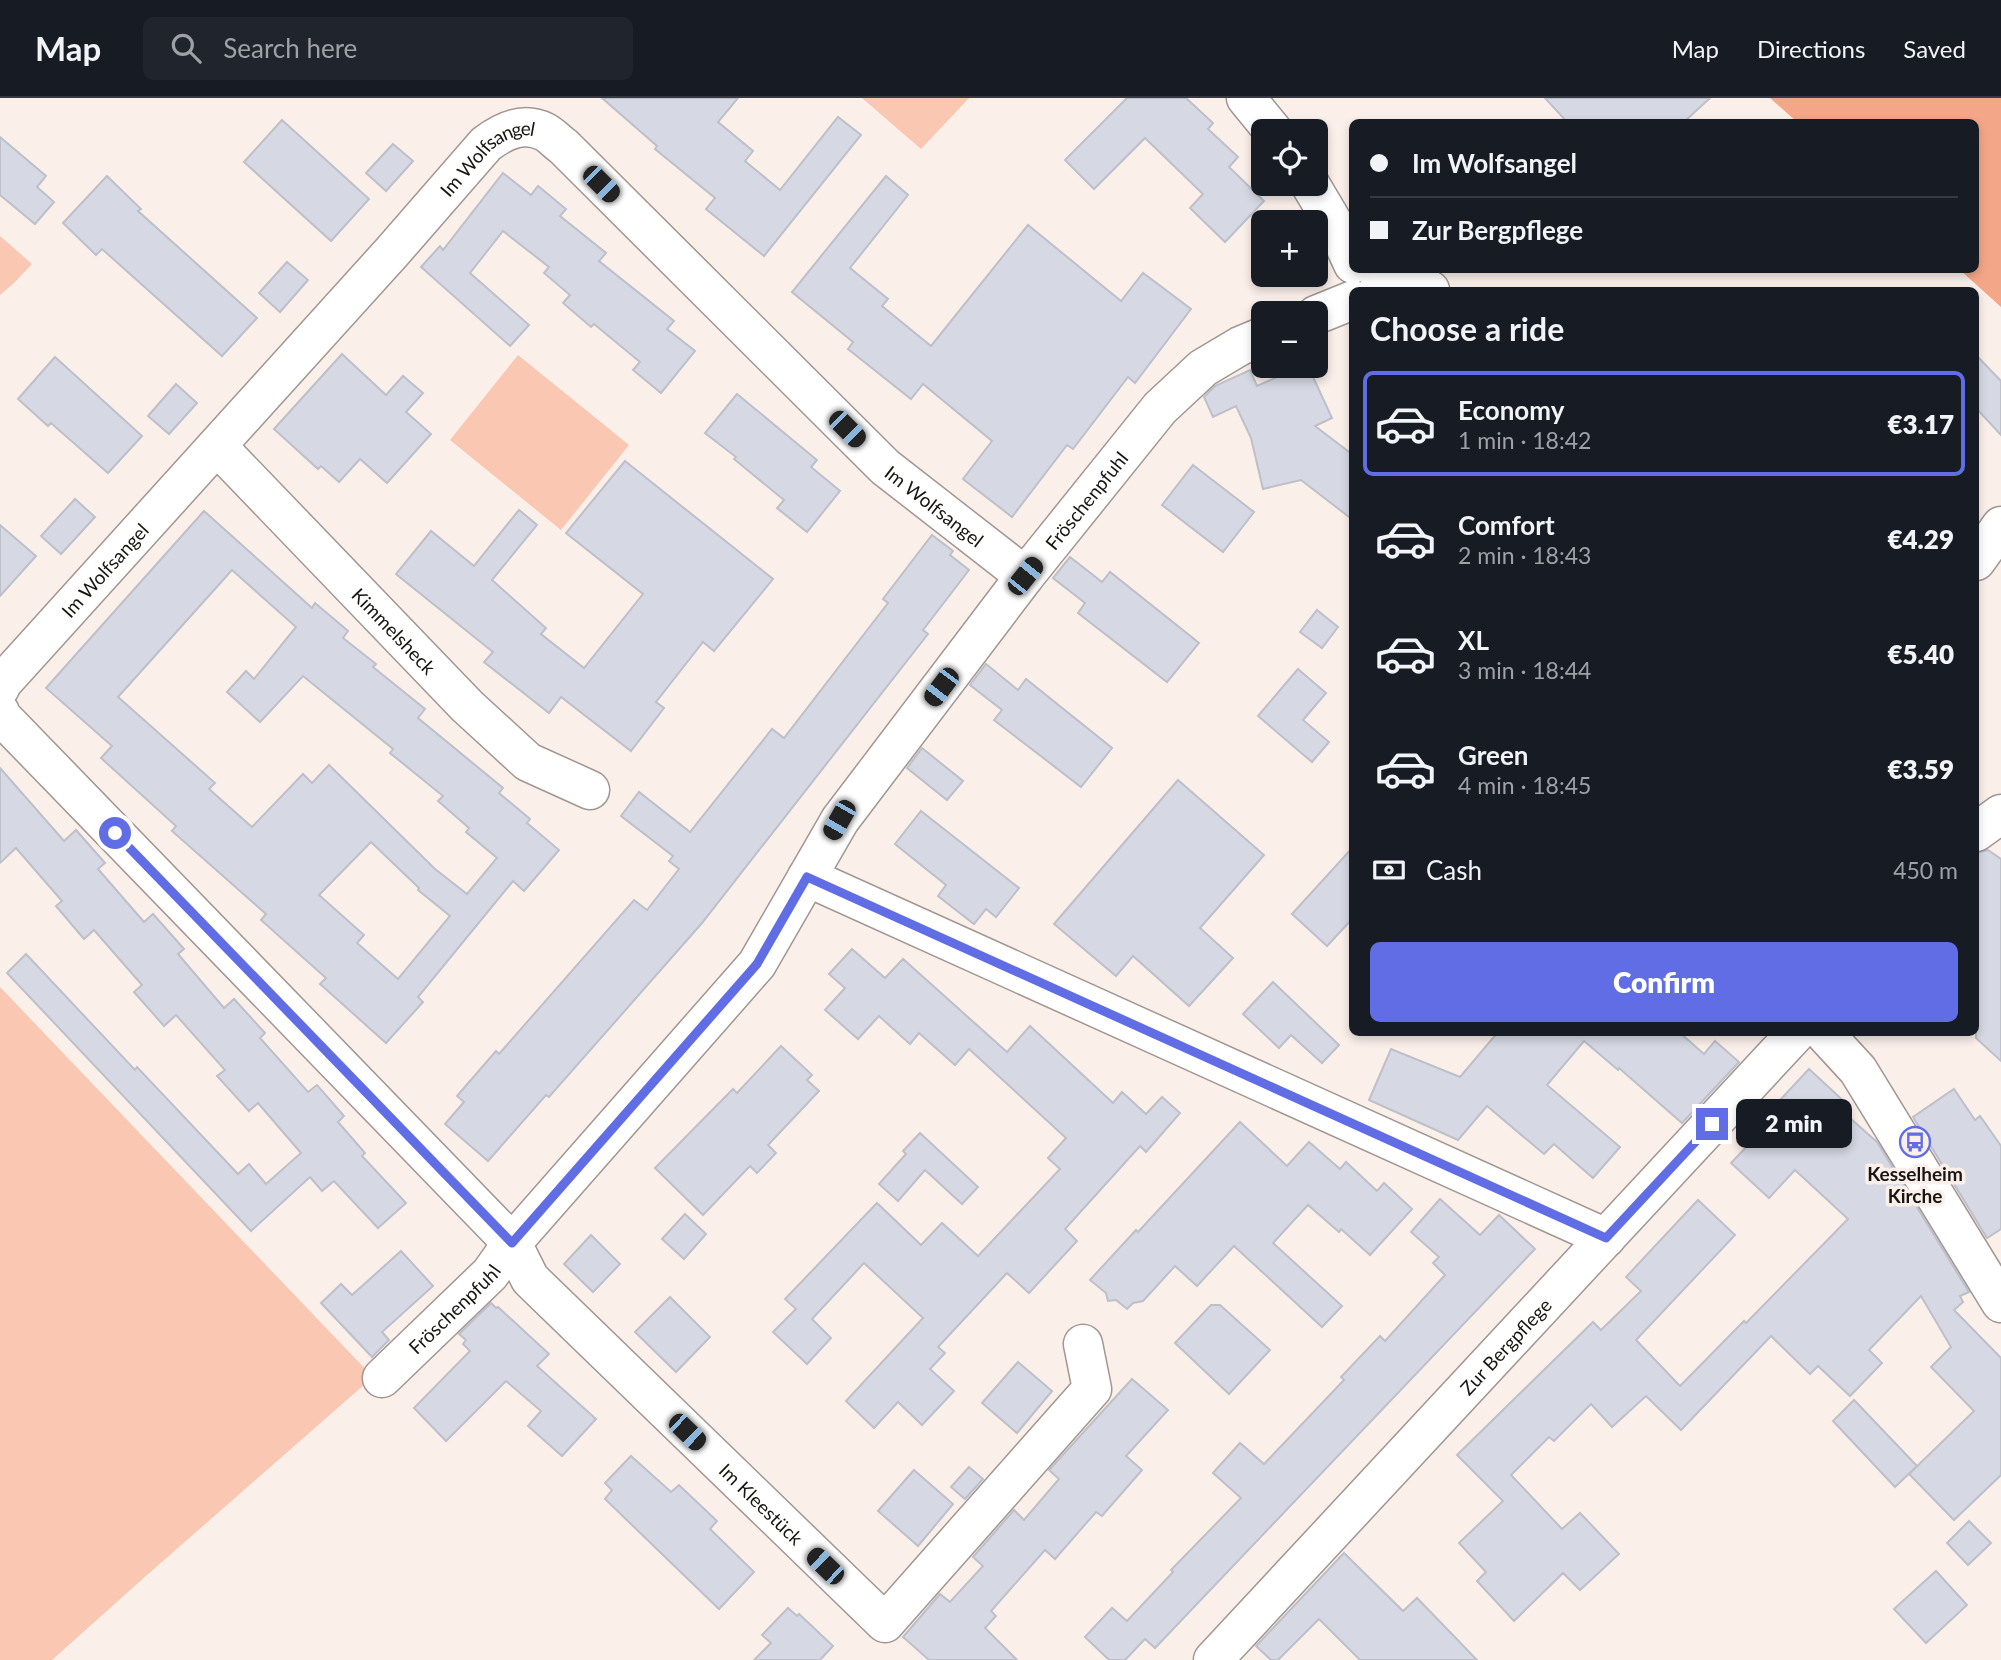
<!DOCTYPE html>
<meta charset="utf-8">
<style>
:root{--surface:#171b24;--page:#20242c;--text:#f1f3f6;--muted:#9ea1a6;--line:#363941;--accent:#616de5}
body{margin:0;font-family:Lato,sans-serif;background:var(--page);color:var(--text);height:100vh;display:flex;flex-direction:column;font-size:26px;white-space:nowrap}
*{box-sizing:border-box;margin:0}
p{font-size:23px;color:var(--muted)}
.icon{flex:none;width:38px;height:38px;fill:none;stroke:currentColor;stroke-width:2;stroke-linecap:round;stroke-linejoin:round}
.map{position:relative;flex:1;overflow:hidden}
.details{position:absolute;left:1349px;top:189px;width:630px;height:749px;display:flex;flex-direction:column;background:var(--surface);border-radius:10px;box-shadow:0 4px 10px #0003}
.details>*{flex:none}
.hud{position:absolute;left:1349px;top:21px;width:630px;height:154px;border-radius:10px;box-shadow:0 4px 10px #0003;display:grid;align-content:center;height:154px;padding:0 21px;background:var(--surface)}
.tools{position:absolute;left:1251px;top:21px;display:grid;gap:14px}
.tools a{display:grid;place-items:center;width:77px;height:77px;border-radius:10px;background:var(--surface);box-shadow:0 4px 10px #0003;font-size:35px}
.end{position:absolute;width:32px;height:32px;margin:-16px;border:9px solid #616de5;background:#fff;box-shadow:0 0 0 4px #fff}
.from{border-radius:50%}
.bubble{position:absolute;height:49px;border-radius:10px;background:var(--surface);box-shadow:0 4px 10px #0003;font-size:23px;font-weight:800;line-height:49px;text-align:center}
.car{position:absolute;width:21px;height:42px;margin:-21px -10px;border-radius:9px;box-shadow:0 0 5px 2px #0007;background:linear-gradient(#222 24%,#8ab4d8 0 40%,#222 0 76%,#8ab4d8 0 86%,#222 0)}
.hud b{display:flex;align-items:center;gap:24px;height:66px;font-size:26px}
.hud b+b{border-top:2px solid var(--line)}
.hud i{width:18px;height:18px;background:var(--text)}
ul{padding:0;list-style:none}
li{display:flex;align-items:center;gap:21px;height:105px;margin:0 14px 10px;padding:0 7px;border:4px solid transparent;border-radius:10px}
li div{flex:1}
li b{display:block;font-size:26px}
li em{font-style:normal;font-weight:800}
li.active{border-color:var(--accent)}
li>.icon{width:63px;height:63px;stroke-width:1.5}
h2{padding:0 21px;font-size:32px;line-height:84px}
.pay{display:flex;align-items:center;gap:18px;height:77px;padding:0 21px;font-size:26px}
.pay p{margin-inline-start:auto}
.action{display:flex;gap:14px;margin-top:auto;padding:14px 21px}
.action a{flex:1;height:80px;border-radius:10px;background:var(--accent);color:#fff;font-size:28px;font-weight:800;line-height:80px;text-align:center}
header{display:flex;align-items:center;gap:42px;box-sizing:border-box;height:98px;padding:0 35px;background:var(--surface);border-bottom:2px solid var(--line)}
header strong{font-size:33px}
nav{display:flex;gap:38px;margin-inline-start:auto;font-size:24px}
.search{width:490px;height:63px;background:var(--page);display:flex;align-items:center;gap:18px;box-sizing:border-box;padding:0 24px;border-radius:10px;color:var(--muted);font-size:26px}
.map>svg:first-child{display:block}
</style>
<header>
<strong>Map</strong>
<div class="search"><svg class="icon" aria-label="search" viewBox="0 0 24 24"><circle cx="10" cy="10" r="6"/><path d="M15 15l6 6"/></svg>Search here</div>
<nav><a>Map</a><a>Directions</a><a>Saved</a></nav>
</header>
<div class="map">
<svg width="2001" height="1562" viewBox="0 0 2001 1562">
<rect width="100%" height="100%" fill="#fbefea"/>
<g fill="#f9c7b2">
<path d="M862,0H969L921,51Z"/>
<path d="M0,138L32,166L14,185L0,197Z"/>
<path d="M518,257L629,347L561,432L450,342Z"/>
<path d="M0,889L373,1279L147,1477L52,1562H0Z"/>
</g>
<path fill="#f3a788" d="M1770,0H2001V209L1960,172H1976V24H1797Z"/>
<g fill="#d6d9e4" stroke="#bdbfc9" stroke-width="2" fill-rule="evenodd">
<path d="M602,0H738L718,24L753,53L745,63L780,92L838,19L861,37L764,158L706,111L715,100L655,51L657,48Z"/>
<path d="M1127,0H1186L1213,25L1208,31L1238,59L1229,69L1264,103L1225,144L1190,110L1203,96L1145,40L1094,91L1065,62Z"/>
<path d="M1545,0H1710L1684,24H1567Z"/>
<path d="M282,22L369,101L331,143L244,64Z"/>
<path d="M0,39L46,78L37,89L54,104L35,126L0,97Z"/>
<path d="M393,46L413,63L386,93L366,75Z"/>
<path d="M503,75L531,97L538,88L566,111L560,118L606,155L599,163L674,223L667,231L695,253L661,295L633,272L640,264L594,226L591,229L563,205L570,197L544,175L549,169L503,133L470,175L529,227L510,248L421,169L440,148L443,152Z"/>
<path d="M107,78L141,111L138,113L257,220L222,258L102,151L96,157L63,125Z"/>
<path d="M886,78L908,97L850,170L888,201L882,208L931,248L1028,127L1121,203L1143,175L1191,211L1135,285L1128,279L1073,351L1067,347L1012,419L963,381L992,343L923,286L911,301L848,251L853,244L792,194Z"/>
<path d="M287,164L308,182L280,214L259,195Z"/>
<path d="M342,256L386,297L403,278L423,295L406,314L431,336L387,385L360,361L339,384L321,368L318,371L274,331Z"/>
<path d="M1976,257L2001,283V337L1976,310Z"/>
<path d="M55,259L142,338L108,375L51,325L48,328L18,301Z"/>
<path d="M1302,268H1308L1332,320L1315,328L1353,357V422L1301,382L1263,391L1251,340L1236,308L1213,319L1204,299L1215,288L1250,272L1257,288Z"/>
<path d="M176,286L197,305L169,336L148,318Z"/>
<path d="M737,296L817,362L811,369L840,393L807,434L777,410L784,402L734,361L736,359L705,335Z"/>
<path d="M625,363L773,481L714,553L703,544L656,604L664,610L631,653L561,599L549,615L484,564L493,554L396,476L431,433L474,468L519,412L537,427L492,482L546,530L541,536L584,570L643,496L566,435Z"/>
<path d="M1193,367L1254,414L1223,454L1162,407Z"/>
<path d="M75,401L95,419L61,456L41,438Z"/>
<path d="M204,413L312,510L315,505L348,533L343,540L376,566L373,569L425,611L418,620L503,690L499,695L530,721L527,725L559,752L524,793L513,783L418,899L423,904L386,945L320,886L326,880L261,822L266,816L172,733L176,728L101,660L112,648L46,590ZM232,472L296,529L254,581L246,573L227,594L260,624L303,578L393,651L390,655L443,698L438,703L469,730L466,734L497,760L467,796L435,771L329,667L312,685L303,676L252,729L209,691L215,685L118,599ZM371,744L419,790L418,792L450,818L398,881L357,845L364,837L319,797Z"/>
<path d="M0,427L36,458L0,498Z"/>
<path d="M932,437L953,453L950,457L969,472L923,532L928,536L702,825L549,999L546,997L488,1063L445,1026L464,1004L457,998L496,953L499,956L634,802L647,812L679,771L669,763L673,758L621,718L639,694L690,734L772,631L784,640L888,505L883,501Z"/>
<path d="M1070,459L1102,484L1110,474L1199,545L1167,584L1078,515L1085,505L1053,480Z"/>
<path d="M1317,512L1338,529L1322,550L1300,534Z"/>
<path d="M986,566L1018,592L1026,581L1112,650L1081,689L994,622L1002,612L970,587Z"/>
<path d="M1298,571L1326,595L1303,622L1329,644L1312,664L1258,618Z"/>
<path d="M922,650L963,683L947,702L907,670Z"/>
<path d="M0,670L64,743L76,732L105,765L98,771L144,824L153,816L184,851L178,856L224,910L234,901L265,935L260,940L308,994L317,987L344,1018L338,1024L365,1055L362,1058L406,1105L378,1130L334,1083L322,1093L310,1079L251,1133L7,875L26,856L135,972L137,969L238,1076L249,1066L266,1086L301,1055L258,1005L249,1013L217,978L225,972L176,917L164,928L134,894L142,887L94,832L84,841L56,808L62,803L16,750L0,765Z"/>
<path d="M1178,682L1264,757L1200,830L1233,860L1189,908L1133,858L1116,878L1054,826Z"/>
<path d="M921,713L1019,790L996,819L986,811L974,826L938,798L946,787L895,746Z"/>
<path d="M1353,749V820L1327,848L1292,816Z"/>
<path d="M1988,752L2001,761V963L1976,940V755Z"/>
<path d="M852,851L885,880L903,861L1007,954L1030,928L1113,1005L1122,994L1146,1016L1162,999L1180,1015L1146,1054L1140,1048L1065,1131L1077,1143L1029,1195L1007,1175L938,1249L945,1255L930,1271L954,1293L922,1327L898,1304L874,1330L846,1303L923,1220L864,1165L812,1221L831,1240L807,1266L773,1234L796,1211L785,1201L877,1105L921,1147L942,1125L978,1158L1060,1071L1048,1060L1066,1040L969,951L955,967L919,935L910,946L879,918L858,941L825,912L845,890L829,876Z"/>
<path d="M1273,884L1339,947L1322,965L1291,937L1279,950L1243,916Z"/>
<path d="M1498,934H1679L1704,956L1715,943L1739,964L1682,1025L1619,970L1618,972L1584,943L1547,987L1620,1049L1593,1080L1554,1046L1544,1056L1487,1008L1458,1042L1369,1002L1391,951L1460,979Z"/>
<path d="M781,948L812,977L807,982L819,993L768,1047L776,1055L757,1075L750,1068L703,1117L655,1070L733,991L737,995Z"/>
<path d="M1809,971L1848,1007L1842,1013L1877,1044L1969,1194L1960,1198L1963,1204L1954,1212L2001,1260V1377L1954,1422L1909,1376L1974,1313L1931,1269L1951,1249L1921,1198L1869,1252L1882,1265L1850,1298L1818,1268L1810,1276L1771,1238L1681,1332L1646,1298L1612,1329L1591,1306L1554,1343L1549,1339L1511,1377L1562,1431L1580,1415L1619,1456L1580,1492L1563,1475L1514,1523L1477,1483L1486,1474L1459,1445L1503,1403L1457,1357L1593,1224L1601,1232L1641,1193L1626,1179L1698,1102L1735,1137L1636,1242L1680,1288L1744,1223L1746,1225L1848,1121L1795,1072L1769,1100L1731,1065L1755,1040L1747,1032L1766,1011L1769,1014Z"/>
<path d="M1954,991L1975,1022L1980,1018L2001,1048V1131L1987,1140L1913,1019Z"/>
<path d="M1240,1024L1287,1068L1309,1044L1340,1071L1346,1064L1377,1093L1384,1085L1412,1111L1370,1157L1341,1131L1339,1134L1308,1107L1273,1145L1342,1208L1322,1229L1234,1148L1197,1188L1175,1168L1143,1203L1133,1205L1127,1211L1116,1202L1108,1203L1106,1195L1090,1182L1136,1132L1138,1134Z"/>
<path d="M920,1035L978,1089L962,1106L925,1072L898,1103L879,1086L906,1056L903,1053Z"/>
<path d="M1440,1101L1480,1137L1499,1117L1535,1151L1155,1550L1145,1541L1125,1562H1109L1085,1539L1112,1510L1127,1523L1173,1474L1171,1472L1241,1400L1213,1375L1240,1345L1264,1366L1344,1282L1341,1279L1380,1238L1385,1243L1445,1177L1433,1165L1439,1159L1411,1134Z"/>
<path d="M685,1116L706,1136L684,1161L662,1141Z"/>
<path d="M591,1137L620,1166L593,1194L564,1166Z"/>
<path d="M401,1153L433,1188L382,1234L389,1242L372,1259L321,1205L341,1186L352,1197Z"/>
<path d="M670,1199L710,1239L676,1274L635,1234Z"/>
<path d="M491,1205L496,1210L498,1209L549,1256L537,1268L596,1321L562,1358L528,1328L541,1313L506,1283L446,1343L414,1310L470,1253L463,1246L466,1242L459,1236Z"/>
<path d="M1211,1207H1220L1270,1252L1229,1296L1175,1245Z"/>
<path d="M1018,1264L1052,1293L1017,1335L982,1305Z"/>
<path d="M1132,1281L1168,1312L1126,1358L1142,1372L1102,1418L1096,1414L1055,1461L1045,1452L991,1513L996,1518L985,1530L1017,1562H929L903,1539L940,1496L950,1504L983,1468L973,1459L1014,1412L1024,1422L1059,1381L1049,1372Z"/>
<path d="M1854,1302L1917,1368L1895,1389L1833,1323Z"/>
<path d="M631,1358L671,1394L679,1387L717,1423L710,1431L754,1474L719,1511L605,1401L612,1392L605,1385Z"/>
<path d="M969,1369L983,1381L965,1401L951,1389Z"/>
<path d="M914,1372L953,1406L918,1448L878,1413Z"/>
<path d="M1969,1423L1991,1445L1968,1467L1947,1445Z"/>
<path d="M1344,1455L1403,1513L1417,1500L1477,1562H1360L1319,1521L1278,1562H1271L1256,1548Z"/>
<path d="M1936,1473L1967,1507L1926,1545L1894,1511Z"/>
<path d="M788,1510L797,1518L799,1516L833,1548L820,1562H754L771,1545L762,1537Z"/>
</g>
<g fill="none" stroke-linecap="round" stroke-linejoin="round">
<g stroke="#a19692" stroke-width="41">
<g id="minor">
<path d="M1246,0L1273,33"/>
<path d="M1310,86L1338,133L1353,166"/>
<path d="M1378,192C1397,186 1411,180 1430,192"/>
<path d="M1316,217L1353,202"/>
<path id="s1" d="M217,348L467,608L528,664L590,692"/>
<path d="M1976,463L2001,428"/>
<path id="s2" d="M0,590L2,585L392,154L486,46C503,33 523,23 545,34C551,37 557,44 563,48L885,369L1025,478"/>
<path id="s3" d="M0,614L1,618L512,1145L530,1181L885,1525L1092,1291L1083,1246"/>
<path d="M1976,734L2001,716"/>
<path d="M807,779L1606,1140"/>
<path d="M1823,934L1858,972L2001,1205"/>
<path id="s4" d="M382,1280L490,1176L512,1145L757,866L840,722L1025,478L1160,310L1203,270L1240,248L1264,238"/>
<path id="s5" d="M1213,1562L1797,934"/>
</g>
</g>
<use href="#minor" stroke="#fff" stroke-width="38"/>
</g>
<g fill="none" stroke-linecap="round" stroke-linejoin="round">
<path stroke="#616de5" stroke-width="9" d="M115,735L512,1145L757,866L807,779L1606,1140L1712,1026"/>
</g>
<defs>
<g id="bus-ring" transform="scale(1.575)"><circle r="9.5" fill="#fbefea" stroke="#616de5" stroke-width="1.5"/><path d="M-5-6H5V4H4V6H2V4H-2V6H-4V4H-5ZM-3.5-4V0h7V-4ZM-3.5 1.2v1.5H-2V1.2ZM2 1.2v1.5H3.5V1.2Z" fill="#616de5"/></g>
</defs>
<g fill-rule="evenodd">
<use href="#bus-ring" x="1915" y="1044"/>
</g>
<g text-anchor="middle" dominant-baseline="central" stroke-width="7" stroke-linejoin="round" paint-order="stroke">
<g font-size="19" fill="#191513" stroke="#fbefea">
<text stroke="none"><textPath href="#s2" startOffset="724">Im Wolfsangel</textPath></text>
<text stroke="none"><textPath href="#s4" startOffset="1129">Fröschenpfuhl</textPath></text>
<text stroke="none"><textPath href="#s2" startOffset="1334">Im Wolfsangel</textPath></text>
<text stroke="none"><textPath href="#s2" startOffset="158">Im Wolfsangel</textPath></text>
<text stroke="none"><textPath href="#s1" startOffset="256">Kimmelsheck</textPath></text>
<text stroke="none"><textPath href="#s4" startOffset="100">Fröschenpfuhl</textPath></text>
<text stroke="none"><textPath href="#s5" startOffset="429">Zur Bergpflege</textPath></text>
<text stroke="none"><textPath href="#s3" startOffset="1101">Im Kleestück</textPath></text>
</g>
<g font-size="19" font-weight="bold" fill="#191513" stroke="#fbefea">
<text x="1915" y="1075">Kesselheim<tspan x="1915" dy="22">Kirche</tspan></text>
</g>
</g>
</svg>
<div class="tools">
<a><svg class="icon" aria-label="locate" viewBox="0 0 24 24"><circle cx="12" cy="12" r="6"/><path d="M12 2v4M12 18v4M2 12h4M18 12h4"/></svg></a>
<a>+</a>
<a>−</a>
</div>
<i class="end from" style="left:115px;top:735px"></i>
<i class="end" style="left:1712px;top:1026px"></i>
<div class="bubble" style="left:1736px;top:1001px;width:116px">2 min</div>
<i class="car" style="left:601px;top:86px;rotate:135deg"></i>
<i class="car" style="left:847px;top:331px;rotate:135deg"></i>
<i class="car" style="left:1025px;top:478px;rotate:39deg"></i>
<i class="car" style="left:941px;top:589px;rotate:217deg"></i>
<i class="car" style="left:839px;top:722px;rotate:210deg"></i>
<i class="car" style="left:687px;top:1334px;rotate:134deg"></i>
<i class="car" style="left:825px;top:1468px;rotate:314deg"></i>
<div class="hud">
<b><i class="from"></i>Im Wolfsangel</b>
<b><i></i>Zur Bergpflege</b>
</div>
<section class="details">
<h2>Choose a ride</h2>
<ul>
<li class="active"><svg class="icon" aria-label="car" viewBox="0 0 24 24"><path d="M5 17H2v-5l4-1 3-4h7l3 4 3 1v5h-3M9 17h6M6 11h13"/><circle cx="7" cy="17" r="2"/><circle cx="17" cy="17" r="2"/></svg><div><b>Economy</b><p>1 min · 18:42</p></div><em>€3.17</em></li>
<li><svg class="icon" aria-label="car" viewBox="0 0 24 24"><path d="M5 17H2v-5l4-1 3-4h7l3 4 3 1v5h-3M9 17h6M6 11h13"/><circle cx="7" cy="17" r="2"/><circle cx="17" cy="17" r="2"/></svg><div><b>Comfort</b><p>2 min · 18:43</p></div><em>€4.29</em></li>
<li><svg class="icon" aria-label="car" viewBox="0 0 24 24"><path d="M5 17H2v-5l4-1 3-4h7l3 4 3 1v5h-3M9 17h6M6 11h13"/><circle cx="7" cy="17" r="2"/><circle cx="17" cy="17" r="2"/></svg><div><b>XL</b><p>3 min · 18:44</p></div><em>€5.40</em></li>
<li><svg class="icon" aria-label="car" viewBox="0 0 24 24"><path d="M5 17H2v-5l4-1 3-4h7l3 4 3 1v5h-3M9 17h6M6 11h13"/><circle cx="7" cy="17" r="2"/><circle cx="17" cy="17" r="2"/></svg><div><b>Green</b><p>4 min · 18:45</p></div><em>€3.59</em></li>
</ul>
<div class="pay"><svg class="icon" aria-label="cash" viewBox="0 0 24 24"><path d="M3 7h18v10H3z"/><circle cx="12" cy="12" r="2"/></svg>Cash<p>450 m</p></div>
<div class="action"><a>Confirm</a></div>
</section>
</div>
